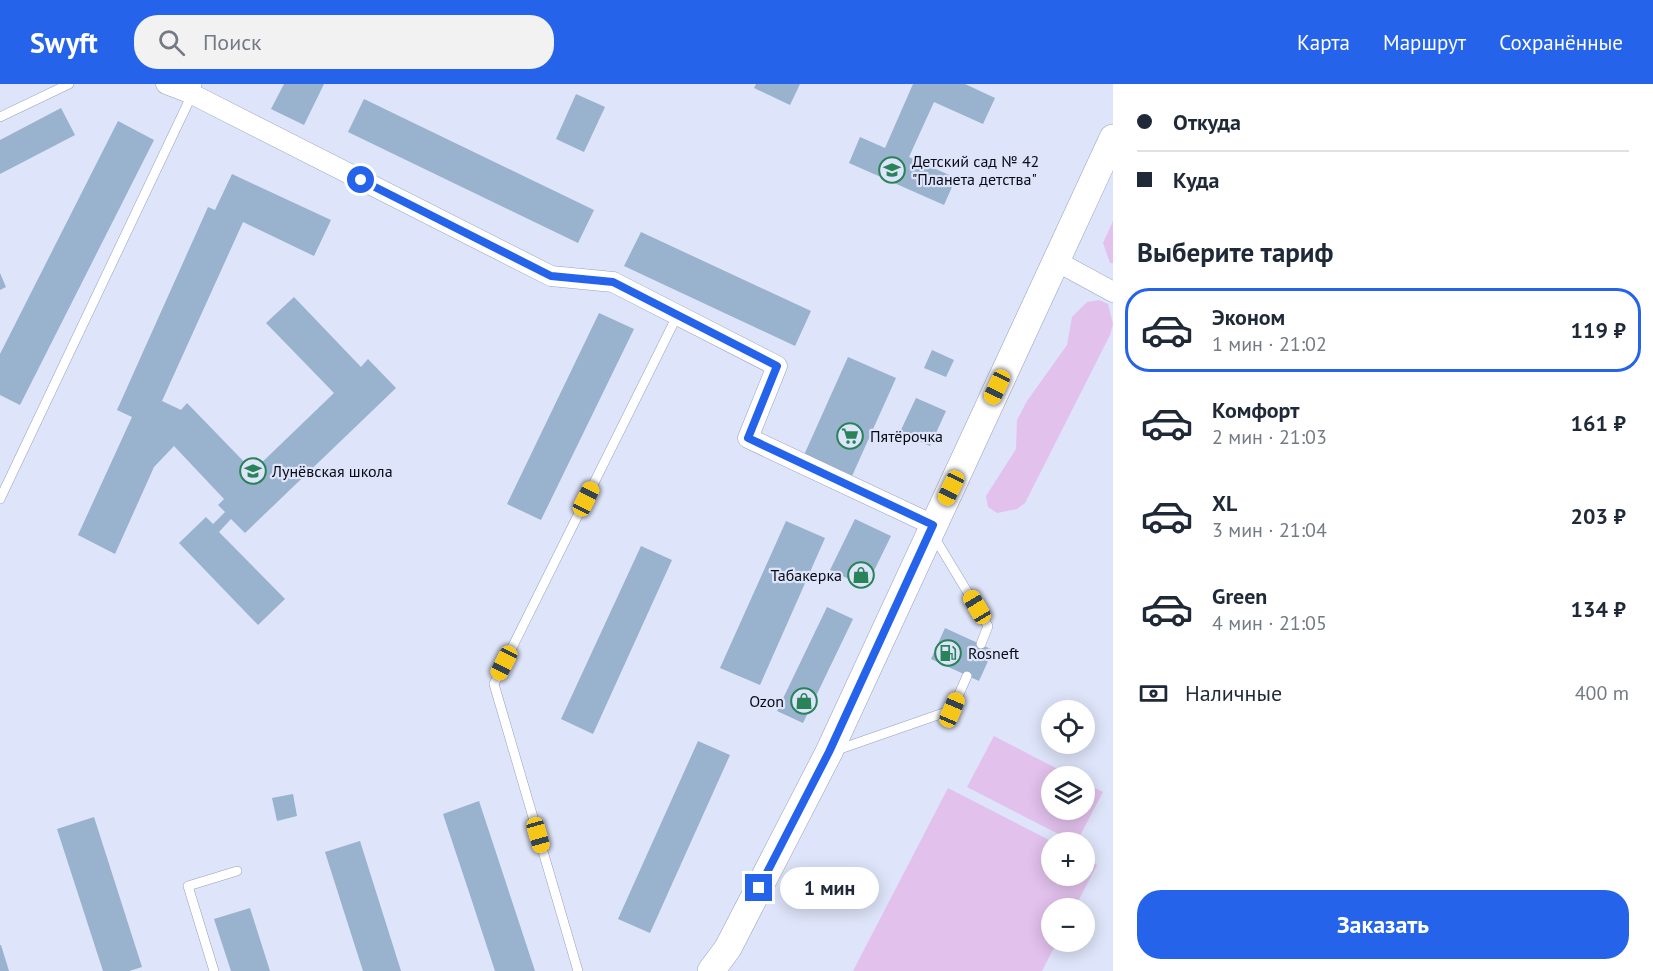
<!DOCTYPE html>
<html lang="ru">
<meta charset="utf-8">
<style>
:root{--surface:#fff;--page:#f2f2f3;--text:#1f2937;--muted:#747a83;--line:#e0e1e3;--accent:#2563eb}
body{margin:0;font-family:"PT Sans",sans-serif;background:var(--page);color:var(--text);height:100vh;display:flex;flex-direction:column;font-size:22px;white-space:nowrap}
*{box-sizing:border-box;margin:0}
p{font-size:20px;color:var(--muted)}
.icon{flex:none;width:33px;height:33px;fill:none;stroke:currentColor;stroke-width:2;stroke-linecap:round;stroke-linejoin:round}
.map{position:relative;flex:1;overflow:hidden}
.side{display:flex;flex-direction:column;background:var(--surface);width:540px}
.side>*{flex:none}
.top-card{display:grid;align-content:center;height:132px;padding:0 24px;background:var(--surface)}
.tools{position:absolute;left:1041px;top:616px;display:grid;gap:12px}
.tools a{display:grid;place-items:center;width:54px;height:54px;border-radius:50%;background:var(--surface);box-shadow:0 3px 15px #0003;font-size:30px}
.end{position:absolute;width:27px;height:27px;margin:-14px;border:8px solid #2563eb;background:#fff;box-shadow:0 0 0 3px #fff}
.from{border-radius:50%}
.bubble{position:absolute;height:42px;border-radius:21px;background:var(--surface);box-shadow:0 3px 15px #0003;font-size:20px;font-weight:800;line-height:42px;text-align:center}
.car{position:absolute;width:18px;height:36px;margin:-18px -9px;border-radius:8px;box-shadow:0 0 4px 2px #0007;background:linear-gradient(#f5c518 24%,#345 0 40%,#f5c518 0 76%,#345 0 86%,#f5c518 0)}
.top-card b{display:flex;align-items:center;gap:21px;height:57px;font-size:22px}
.top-card b+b{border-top:2px solid var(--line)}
.top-card i{width:15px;height:15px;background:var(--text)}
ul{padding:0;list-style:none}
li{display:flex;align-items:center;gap:18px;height:84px;margin:0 12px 9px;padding:0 12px;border:3px solid transparent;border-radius:24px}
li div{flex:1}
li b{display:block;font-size:22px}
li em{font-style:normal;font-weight:800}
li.selected{border-color:var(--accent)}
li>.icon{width:54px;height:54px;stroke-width:1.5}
h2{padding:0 24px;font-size:27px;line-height:72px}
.pay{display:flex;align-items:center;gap:15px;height:66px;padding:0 24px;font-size:22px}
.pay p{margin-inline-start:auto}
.button{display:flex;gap:12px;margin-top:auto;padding:12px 24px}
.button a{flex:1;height:69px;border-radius:24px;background:var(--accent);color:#fff;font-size:24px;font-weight:800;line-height:69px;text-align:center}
header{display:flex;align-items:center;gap:36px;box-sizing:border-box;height:84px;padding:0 30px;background:var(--accent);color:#fff}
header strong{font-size:28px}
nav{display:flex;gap:33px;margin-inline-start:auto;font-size:21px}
.search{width:420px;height:54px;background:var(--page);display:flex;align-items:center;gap:15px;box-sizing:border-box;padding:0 21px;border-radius:24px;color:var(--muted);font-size:22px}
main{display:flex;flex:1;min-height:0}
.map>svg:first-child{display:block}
</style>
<header>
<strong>Swyft</strong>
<div class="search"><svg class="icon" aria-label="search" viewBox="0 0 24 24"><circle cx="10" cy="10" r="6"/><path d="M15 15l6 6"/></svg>Поиск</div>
<nav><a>Карта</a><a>Маршрут</a><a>Сохранённые</a></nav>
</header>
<main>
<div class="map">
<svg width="1113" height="887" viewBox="0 0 1113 887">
<rect width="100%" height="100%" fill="#dee4f9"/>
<g fill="#e2c1ec">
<path d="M1113,137V179H1110L1103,159Z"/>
<path d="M1099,216L1108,220L1113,240L1110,251L1025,419L1017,425L997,429L988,423L986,412L1016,365L1017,336L1027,317L1067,261L1072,233L1087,218Z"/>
<path d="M994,652L1073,693H1052V726H1084L1085,699L1103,708L1076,759L967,703Z"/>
<path d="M948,704L1055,759H1052V792H1084L1085,774L1097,781L1074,825H1052V858H1057L1042,887H853Z"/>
</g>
<g fill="#99b2cd">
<path d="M284,0H324L304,41L271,25Z"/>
<path d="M756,0H800L790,21L754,4Z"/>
<path d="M913,0H965L995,14L983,40L934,18L909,73L956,94L944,121L849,79L860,53L885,64Z"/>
<path d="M576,10L605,23L584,68L556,55Z"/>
<path d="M364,15L594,126L578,159L348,48Z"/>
<path d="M61,24L75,51L0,90V56Z"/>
<path d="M118,37L154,56L20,321L0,311V270Z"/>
<path d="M232,90L331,136L314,172L243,138L162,317L181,326L187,319L253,387L334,309L266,239L294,213L361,283L368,275L396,304L245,449L231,435L219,448L285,515L258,541L179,459L206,433L213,440L225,428L218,421L224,415L174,362L154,383L115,470L78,451L132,333L117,326L208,123L215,126Z"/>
<path d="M641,148L811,227L795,262L624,182Z"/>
<path d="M0,189L6,203L0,206Z"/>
<path d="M599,229L634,245L541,436L507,420Z"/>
<path d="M932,266L954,276L946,293L924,284Z"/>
<path d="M848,273L896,294L852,392L804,371Z"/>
<path d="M916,314L946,327L930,362L900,348Z"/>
<path d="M855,435L891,452L866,503L830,486Z"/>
<path d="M786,437L825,454L760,601L720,584Z"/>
<path d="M641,462L672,476L593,650L561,635Z"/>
<path d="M827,523L853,535L803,639L777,627Z"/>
<path d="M945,544L993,566L979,597L931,575Z"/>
<path d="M698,657L730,671L650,849L618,835Z"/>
<path d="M293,710L297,732L277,737L272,714Z"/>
<path d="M479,717L535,887H495L465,796L443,730Z"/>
<path d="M94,733L142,883L129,887H103L57,745Z"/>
<path d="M360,757L401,887H363L346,834L325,768Z"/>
<path d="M250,824L270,887H231L214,835Z"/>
<path d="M0,861H1L9,887H0Z"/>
</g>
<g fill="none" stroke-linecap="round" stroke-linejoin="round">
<g stroke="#97a0c0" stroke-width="10">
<g id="lane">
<path d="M0,33L69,0"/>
<path d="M0,415L197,0"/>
<path d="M933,451L988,542L981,560"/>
<path d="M837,666L952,626L967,592"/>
<path d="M214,887L188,802L237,787"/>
<path d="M578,887L494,600L678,230"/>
</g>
</g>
<g stroke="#97a0c0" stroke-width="21">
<g id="street">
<path d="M166,0L192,10L551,192L613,198L777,282L748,354L933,441"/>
<path d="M1056,177L1113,208"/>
</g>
</g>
<g stroke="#97a0c0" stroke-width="28">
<path id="secondary" d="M711,887L728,864L829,668L1113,54"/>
</g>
<use href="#lane" stroke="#fff" stroke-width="9"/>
<use href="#street" stroke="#fff" stroke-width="20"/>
<use href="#secondary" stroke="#fff" stroke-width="27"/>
</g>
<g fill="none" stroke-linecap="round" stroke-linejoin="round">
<path stroke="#2563eb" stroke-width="8" d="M361,96L551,192L613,198L777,282L748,354L933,441L829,668L759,804"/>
</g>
<defs>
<g id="school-ring" transform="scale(1.35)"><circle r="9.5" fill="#dee4f9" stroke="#288359" stroke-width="1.5"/><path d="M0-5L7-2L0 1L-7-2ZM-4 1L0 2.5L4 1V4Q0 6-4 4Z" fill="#288359"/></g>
<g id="supermarket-ring" transform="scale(1.35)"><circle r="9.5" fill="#dee4f9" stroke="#288359" stroke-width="1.5"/><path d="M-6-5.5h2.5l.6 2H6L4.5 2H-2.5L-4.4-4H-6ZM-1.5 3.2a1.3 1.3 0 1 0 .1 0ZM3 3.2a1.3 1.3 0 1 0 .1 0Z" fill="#288359"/></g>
<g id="shop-ring" transform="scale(1.35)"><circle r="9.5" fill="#dee4f9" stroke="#288359" stroke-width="1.5"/><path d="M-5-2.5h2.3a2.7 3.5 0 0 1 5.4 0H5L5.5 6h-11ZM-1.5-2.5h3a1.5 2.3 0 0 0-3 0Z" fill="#288359"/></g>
<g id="fuel-ring" transform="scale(1.35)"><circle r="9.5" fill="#dee4f9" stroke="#288359" stroke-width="1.5"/><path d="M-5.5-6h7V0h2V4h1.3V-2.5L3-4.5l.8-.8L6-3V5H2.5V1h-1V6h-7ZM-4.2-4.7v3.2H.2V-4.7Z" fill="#288359"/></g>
</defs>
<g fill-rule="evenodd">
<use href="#school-ring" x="892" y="86"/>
<use href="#supermarket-ring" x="850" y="352"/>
<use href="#school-ring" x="253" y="387"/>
<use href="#shop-ring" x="861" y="491"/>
<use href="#fuel-ring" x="948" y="569"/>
<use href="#shop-ring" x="804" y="617"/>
</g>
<g text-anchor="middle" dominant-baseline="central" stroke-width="4.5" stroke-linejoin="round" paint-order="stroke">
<g font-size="16" fill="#080b15" stroke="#dee4f9" text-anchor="start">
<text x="912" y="77">Детский сад № 42<tspan x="912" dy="18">"Планета детства"</tspan></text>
<text x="870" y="352">Пятёрочка</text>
<text x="272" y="387">Лунёвская школа</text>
<text x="842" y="491" text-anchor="end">Табакерка</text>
<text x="968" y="569">Rosneft</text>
<text x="784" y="617" text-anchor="end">Ozon</text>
</g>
</g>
</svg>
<div class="tools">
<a><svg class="icon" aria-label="locate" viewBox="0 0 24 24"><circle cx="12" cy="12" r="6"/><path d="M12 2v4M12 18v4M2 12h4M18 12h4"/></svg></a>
<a><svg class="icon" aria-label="layers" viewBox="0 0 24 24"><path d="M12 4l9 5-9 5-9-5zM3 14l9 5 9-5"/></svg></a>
<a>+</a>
<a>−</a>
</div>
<i class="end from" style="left:361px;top:96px"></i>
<i class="end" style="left:759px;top:804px"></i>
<div class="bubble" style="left:780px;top:783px;width:99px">1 мин</div>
<i class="car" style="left:997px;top:303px;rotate:205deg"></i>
<i class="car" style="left:951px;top:404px;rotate:205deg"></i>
<i class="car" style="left:586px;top:415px;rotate:26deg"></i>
<i class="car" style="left:977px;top:523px;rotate:329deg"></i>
<i class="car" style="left:504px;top:579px;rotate:207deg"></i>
<i class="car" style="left:952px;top:626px;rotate:23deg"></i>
<i class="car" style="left:538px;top:751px;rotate:164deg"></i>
</div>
<section class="side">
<div class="top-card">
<b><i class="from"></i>Откуда</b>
<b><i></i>Куда</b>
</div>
<h2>Выберите тариф</h2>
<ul>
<li class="selected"><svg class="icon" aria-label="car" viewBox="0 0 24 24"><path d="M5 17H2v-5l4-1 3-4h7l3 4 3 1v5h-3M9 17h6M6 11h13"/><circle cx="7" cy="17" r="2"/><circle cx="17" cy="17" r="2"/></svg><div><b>Эконом</b><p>1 мин · 21:02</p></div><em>119 ₽</em></li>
<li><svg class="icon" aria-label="car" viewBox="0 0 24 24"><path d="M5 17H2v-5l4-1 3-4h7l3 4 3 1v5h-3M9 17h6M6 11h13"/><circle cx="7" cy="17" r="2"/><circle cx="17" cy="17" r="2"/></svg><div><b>Комфорт</b><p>2 мин · 21:03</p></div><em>161 ₽</em></li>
<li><svg class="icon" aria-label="car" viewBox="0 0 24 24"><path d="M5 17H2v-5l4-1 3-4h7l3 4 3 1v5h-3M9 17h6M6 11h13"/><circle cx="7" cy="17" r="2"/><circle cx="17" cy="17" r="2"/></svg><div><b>XL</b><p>3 мин · 21:04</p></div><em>203 ₽</em></li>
<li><svg class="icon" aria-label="car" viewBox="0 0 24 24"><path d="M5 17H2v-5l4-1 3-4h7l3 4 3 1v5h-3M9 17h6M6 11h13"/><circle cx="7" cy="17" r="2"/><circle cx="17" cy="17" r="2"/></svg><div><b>Green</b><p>4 мин · 21:05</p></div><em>134 ₽</em></li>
</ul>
<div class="pay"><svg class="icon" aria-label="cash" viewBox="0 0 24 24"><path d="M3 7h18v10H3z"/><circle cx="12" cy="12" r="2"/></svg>Наличные<p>400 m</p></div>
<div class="button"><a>Заказать</a></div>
</section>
</main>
